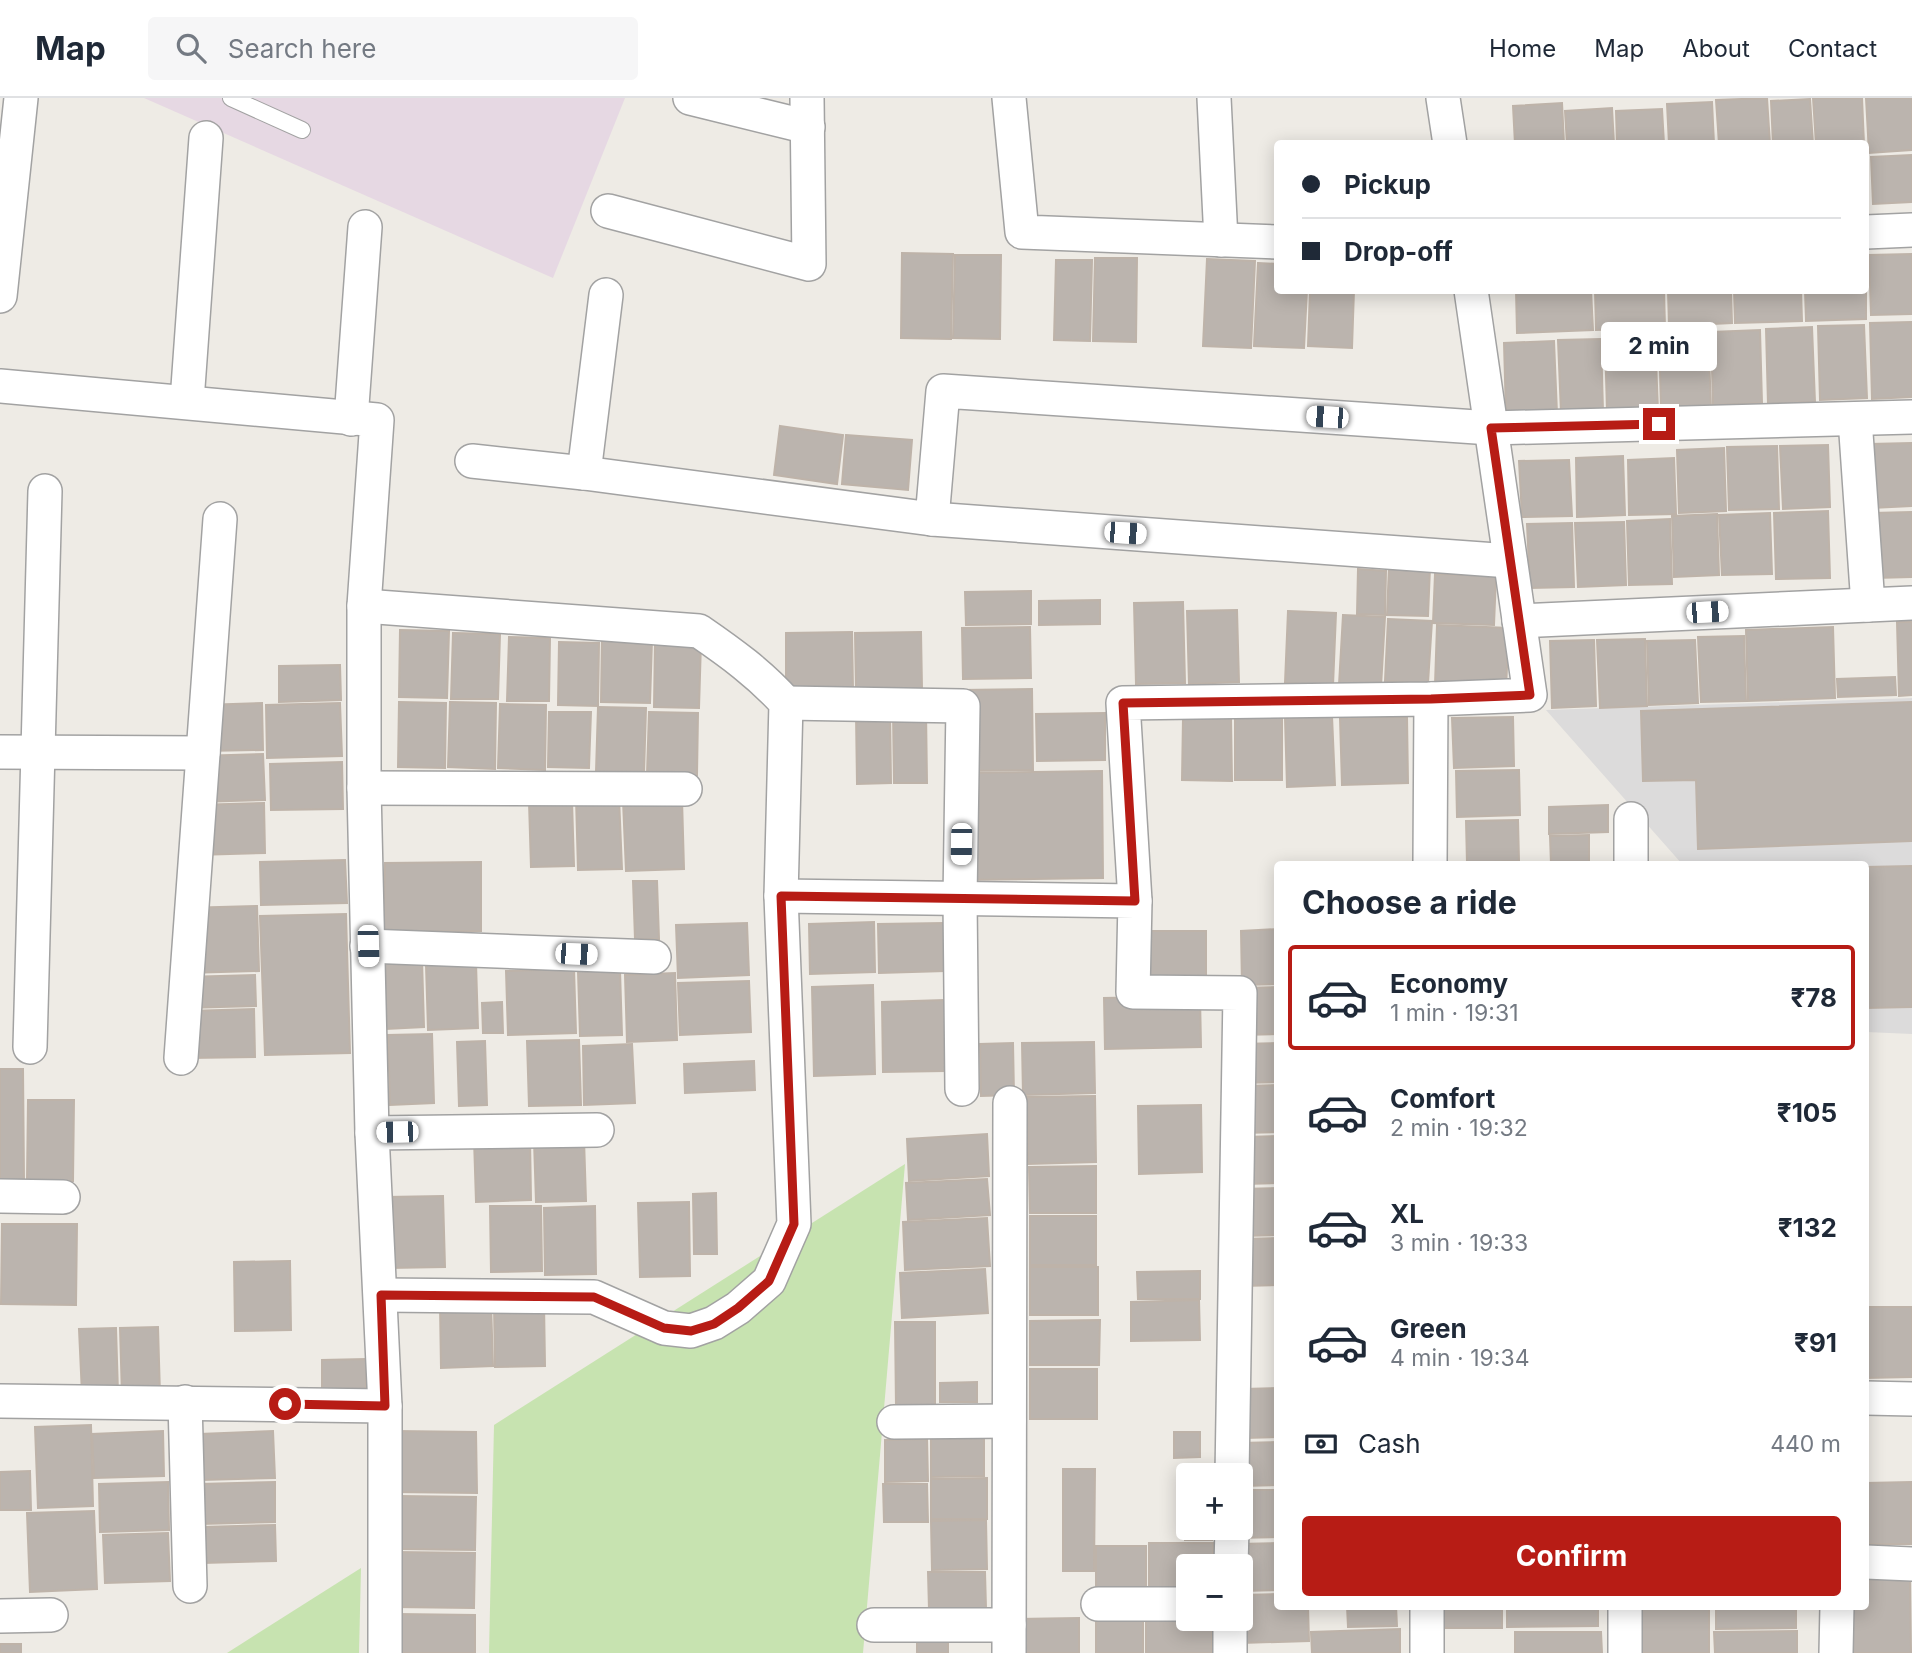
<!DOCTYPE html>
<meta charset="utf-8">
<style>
:root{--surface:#fff;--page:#f6f6f7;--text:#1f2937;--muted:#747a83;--line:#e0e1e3;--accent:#b71c15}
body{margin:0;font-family:Inter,sans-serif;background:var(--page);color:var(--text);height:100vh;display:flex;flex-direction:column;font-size:26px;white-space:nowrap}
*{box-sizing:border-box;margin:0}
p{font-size:23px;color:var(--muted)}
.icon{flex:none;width:38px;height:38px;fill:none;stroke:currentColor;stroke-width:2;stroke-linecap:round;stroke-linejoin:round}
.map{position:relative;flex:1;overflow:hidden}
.details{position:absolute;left:1274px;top:763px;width:595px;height:749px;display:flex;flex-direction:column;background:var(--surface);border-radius:7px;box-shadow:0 4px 18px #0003}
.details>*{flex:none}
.banner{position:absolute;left:1274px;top:42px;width:595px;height:154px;border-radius:7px;box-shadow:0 4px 18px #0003;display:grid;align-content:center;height:154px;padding:0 28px;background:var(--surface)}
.fabs{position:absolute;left:1176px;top:1365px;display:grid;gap:14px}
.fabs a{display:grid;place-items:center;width:77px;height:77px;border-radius:7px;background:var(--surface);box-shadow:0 4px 18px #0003;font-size:35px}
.end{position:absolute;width:32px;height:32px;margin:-16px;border:9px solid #b71c15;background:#fff;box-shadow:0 0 0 4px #fff}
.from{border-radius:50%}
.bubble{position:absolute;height:49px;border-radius:7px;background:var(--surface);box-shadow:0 4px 18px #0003;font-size:23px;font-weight:700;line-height:49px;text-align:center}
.car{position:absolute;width:21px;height:42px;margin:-21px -10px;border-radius:9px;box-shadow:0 0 5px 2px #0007;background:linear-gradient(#fff 24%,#345 0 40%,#fff 0 76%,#345 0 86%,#fff 0)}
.banner b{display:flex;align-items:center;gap:24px;height:66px;font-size:26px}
.banner b+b{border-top:2px solid var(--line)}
.banner i{width:18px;height:18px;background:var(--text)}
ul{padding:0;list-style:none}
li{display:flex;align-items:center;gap:21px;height:105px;margin:0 14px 10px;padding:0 14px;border:4px solid transparent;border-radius:7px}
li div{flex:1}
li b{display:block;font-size:26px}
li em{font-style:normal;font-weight:700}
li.on{border-color:var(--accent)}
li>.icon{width:63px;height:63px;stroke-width:1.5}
h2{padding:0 28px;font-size:32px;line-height:84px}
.pay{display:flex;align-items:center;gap:18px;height:77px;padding:0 28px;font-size:26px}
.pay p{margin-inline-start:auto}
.cta{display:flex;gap:14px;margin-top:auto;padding:14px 28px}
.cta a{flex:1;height:80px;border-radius:7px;background:var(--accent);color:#fff;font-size:28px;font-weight:700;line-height:80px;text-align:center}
header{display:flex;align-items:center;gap:42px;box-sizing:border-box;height:98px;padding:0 35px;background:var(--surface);border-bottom:2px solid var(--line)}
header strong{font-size:33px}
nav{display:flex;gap:38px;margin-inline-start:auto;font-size:24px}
.search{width:490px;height:63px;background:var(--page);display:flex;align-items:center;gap:18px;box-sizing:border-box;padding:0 24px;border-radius:7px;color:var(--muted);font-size:26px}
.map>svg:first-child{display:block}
</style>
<header>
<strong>Map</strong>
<div class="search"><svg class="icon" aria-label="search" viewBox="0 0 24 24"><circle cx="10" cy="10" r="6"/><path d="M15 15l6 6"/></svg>Search here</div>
<nav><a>Home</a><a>Map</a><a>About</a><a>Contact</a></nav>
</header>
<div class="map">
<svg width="1912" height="1555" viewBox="0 0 1912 1555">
<rect width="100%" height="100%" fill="#eeebe5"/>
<path fill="#dcdbdb" d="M1912,600V936L1866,934V766H1682L1546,612Z"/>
<path fill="#e6d8e3" d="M144,0H625L553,180Z"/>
<g fill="#c7e3b0">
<path d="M905,1066L863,1555H489L494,1327Z"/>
<path d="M361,1470L359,1555H227Z"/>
</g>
<g fill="#bbb4ae" stroke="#beb3a9" stroke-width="2">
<path d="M1767,0L1770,46H1719L1716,2Z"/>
<path d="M1813,0H1862L1864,46H1816Z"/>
<path d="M1866,0H1912V52L1869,55Z"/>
<path d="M1810,1L1813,46H1773L1771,3Z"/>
<path d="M1712,4L1714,46H1669L1667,6Z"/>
<path d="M1562,5L1564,46H1515L1513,8Z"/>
<path d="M1612,10L1614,46H1567L1565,13Z"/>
<path d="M1662,11L1664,46H1617L1616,13Z"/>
<path d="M1912,57V104L1873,106L1871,59Z"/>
<path d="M902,155L953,156L951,241L901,240Z"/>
<path d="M1912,156V216L1871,217L1869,157Z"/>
<path d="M955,157H1001L1000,241L953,240Z"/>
<path d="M1095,160H1137L1136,244L1093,243Z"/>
<path d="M1207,161L1255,163L1251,250L1203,248Z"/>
<path d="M1056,162H1092L1090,243L1054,242Z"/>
<path d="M1258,165L1278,166V192H1307L1304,250L1254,248Z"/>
<path d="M1866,190V221L1806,223L1805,192H1866Z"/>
<path d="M1310,192H1354L1352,250L1308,248Z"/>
<path d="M1516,192H1591L1593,232L1517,235Z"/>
<path d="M1595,192H1664L1665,230L1596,232Z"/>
<path d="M1668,192H1731L1732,225L1669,228Z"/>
<path d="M1734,192H1801L1802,223L1735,225Z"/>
<path d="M1912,224V299L1872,301L1870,225Z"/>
<path d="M1864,227L1867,300L1820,302L1818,228Z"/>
<path d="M1812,229L1815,304L1768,306L1766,231Z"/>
<path d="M1760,232L1762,305L1713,307L1711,234Z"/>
<path d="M1708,233L1711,309L1661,311L1659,235Z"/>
<path d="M1655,238L1658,312L1607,314L1605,240Z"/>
<path d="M1601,241L1603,313L1561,315L1558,242Z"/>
<path d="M1554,243L1557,315L1506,317L1504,245Z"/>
<path d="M780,328L843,337L837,386L774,377Z"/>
<path d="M846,337L912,342L908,392L842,386Z"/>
<path d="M1912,345V408L1872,410L1870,346Z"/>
<path d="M1828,347L1830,409L1783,411L1780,348Z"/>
<path d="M1777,348L1779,411L1729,412L1727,349Z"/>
<path d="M1724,350L1726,413L1679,415L1677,352Z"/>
<path d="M1623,358L1625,417L1577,419L1576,360Z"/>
<path d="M1674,360L1676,416L1629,417L1628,362Z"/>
<path d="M1569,362L1572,418L1522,419L1519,363Z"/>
<path d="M1828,413L1830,480L1776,481L1774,415Z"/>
<path d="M1912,414V479L1875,480L1873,415Z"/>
<path d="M1770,415L1772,476L1722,477L1719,417Z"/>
<path d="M1717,416L1719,477L1674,479L1672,418Z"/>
<path d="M1670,421L1672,486L1629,487L1627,423Z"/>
<path d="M1624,424L1626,487L1578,489L1575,425Z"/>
<path d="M1572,425L1574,489L1530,490L1527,426Z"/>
<path d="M1389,469L1430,470L1428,518L1387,517Z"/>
<path d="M1358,471L1386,473L1385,517L1357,516Z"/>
<path d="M1435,476L1496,478L1494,527L1433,525Z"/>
<path d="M1031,493V526L966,527L965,494Z"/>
<path d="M1100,502V526L1039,527V503Z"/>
<path d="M1183,504L1185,585L1136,586L1134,505Z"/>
<path d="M1237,512L1239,584L1189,586L1187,513Z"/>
<path d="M1288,513L1336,515L1333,588L1285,585Z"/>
<path d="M1343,517L1385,519L1381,589L1339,587Z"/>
<path d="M1388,521L1432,523L1428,585L1385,583Z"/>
<path d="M1897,524H1912V597L1899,598Z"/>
<path d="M1437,527L1509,530L1506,589L1435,587Z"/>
<path d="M1030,529L1031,580L963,581L962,530Z"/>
<path d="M1833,529L1835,600L1748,603L1746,532Z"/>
<path d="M400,532L449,533L447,600L399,599Z"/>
<path d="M852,534L853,592L786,594V535Z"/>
<path d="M921,534L922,591L856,592L855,535Z"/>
<path d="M453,535L500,536L498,601H451Z"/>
<path d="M1744,538L1746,603L1701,604L1698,539Z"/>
<path d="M509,539L550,540L549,603H507Z"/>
<path d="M602,540L652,542L650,605L601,604Z"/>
<path d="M1645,541L1647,608L1600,610L1597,542Z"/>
<path d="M1594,542L1596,608L1552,610L1550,543Z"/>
<path d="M1695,542L1698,605L1649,607L1647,543Z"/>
<path d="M655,543L701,544L699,610L654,609Z"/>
<path d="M559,544L599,545L598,608L558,607Z"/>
<path d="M340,567L341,602L279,604V568Z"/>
<path d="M1895,579L1896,597L1838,599L1837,581Z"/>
<path d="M1032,591L1033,672L962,673L961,592Z"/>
<path d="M399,604L446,605L445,670L398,669Z"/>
<path d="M450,604L496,605L495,671L448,669Z"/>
<path d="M1912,604V743L1698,751L1696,682L1643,683L1641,613Z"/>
<path d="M262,605L263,652L204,653L203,607Z"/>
<path d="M340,605L342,658L267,660L266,607Z"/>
<path d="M500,606L546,607L545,672L498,670Z"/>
<path d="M598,609L646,610L644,675L596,674Z"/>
<path d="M926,613L927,685H894L893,614Z"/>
<path d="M549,614H591L589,670L548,669Z"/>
<path d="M649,614L698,615L697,677L647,676Z"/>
<path d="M890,615L891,685L857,686L856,616Z"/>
<path d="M1105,615V662L1037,663L1036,616Z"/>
<path d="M1332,618L1335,687L1287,689L1285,620Z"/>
<path d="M1407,619L1408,685L1342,687L1340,620Z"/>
<path d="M1513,619L1514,668L1454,670L1452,620Z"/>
<path d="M1183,620H1231L1232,683L1182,682Z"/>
<rect x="1235" y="620" width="47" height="62"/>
<path d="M263,656L265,702L199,704L198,658Z"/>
<path d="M342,664L343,711L271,712L270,666Z"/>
<path d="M1519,672L1520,717L1457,719L1456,673Z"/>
<path d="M1102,673L1103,780L962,782L960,675Z"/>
<path d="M619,699L622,771L578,772L576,700Z"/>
<path d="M682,701L684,771L626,773L623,703Z"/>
<path d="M572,703L574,768L531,769L529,704Z"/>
<path d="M264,705L265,755L196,757L194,707Z"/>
<path d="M1608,707V734L1549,736V709Z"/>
<path d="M1518,722L1519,763L1467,765L1466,723Z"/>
<path d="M1589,737V766H1551L1550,738Z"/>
<path d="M345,762L347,805L261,807L260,764Z"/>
<path d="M481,764V833L384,834L385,765Z"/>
<path d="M1912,768V909L1866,910V769Z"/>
<path d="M633,783H657L659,841H635Z"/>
<path d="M257,808L259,873L187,875L184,810Z"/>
<path d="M346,816L350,955L265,957L260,818Z"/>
<path d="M874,824L875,874L810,876L809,826Z"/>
<path d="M747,825L749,877L678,880L676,827Z"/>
<path d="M944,825L945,873L879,875L878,826Z"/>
<path d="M1278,831V886L1242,887L1241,833Z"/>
<rect x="1134" y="833" width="72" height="45"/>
<path d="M422,862L424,929L386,931L384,864Z"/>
<path d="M476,865L478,930L428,932L426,867Z"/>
<path d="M574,871L576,935L508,937L506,873Z"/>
<path d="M620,872L622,937L580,938L578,873Z"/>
<path d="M675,875L677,942L627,944L625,877Z"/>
<path d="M255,877L256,908L186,910L185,879Z"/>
<path d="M749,883L751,934L680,937L678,885Z"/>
<path d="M873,887L875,976L814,978L812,889Z"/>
<path d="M1278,889V936L1241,937L1239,890Z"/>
<path d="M1200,898L1201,949L1105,951L1104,900Z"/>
<path d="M944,902L945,973L883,974L882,904Z"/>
<path d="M502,904L503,935H483L482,905Z"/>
<path d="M254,911L255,959L190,960L189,913Z"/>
<path d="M432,936L434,1005L390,1007L388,937Z"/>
<path d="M579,942L581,1007L529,1008L527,943Z"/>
<path d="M485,943L487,1007L459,1008L457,944Z"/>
<path d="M1094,944L1095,995L1023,997L1022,945Z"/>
<path d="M1013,945L1014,997L981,998L980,946Z"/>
<path d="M1278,945V984L1242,985L1240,946Z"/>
<path d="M632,946L635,1005L584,1007L583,948Z"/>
<path d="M754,963L755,992L685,995L684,966Z"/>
<path d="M0,971H23L24,1083L0,1084Z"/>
<path d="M1278,987V1034L1244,1035L1243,988Z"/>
<path d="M1095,998L1096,1064L1028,1066L1027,999Z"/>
<path d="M28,1002H74L73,1083H27Z"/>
<path d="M1201,1007L1202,1074L1139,1076L1138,1008Z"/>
<path d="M987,1036L989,1078L909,1083L907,1041Z"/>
<path d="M1278,1038V1085L1245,1086L1244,1039Z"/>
<path d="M530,1040L531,1102L476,1104L474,1041Z"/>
<path d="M584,1041L586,1103L536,1104L534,1043Z"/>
<path d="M1096,1068V1115H1030L1029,1069Z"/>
<path d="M987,1081L990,1117L908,1122L906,1085Z"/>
<path d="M1278,1090V1137L1241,1138L1240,1091Z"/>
<path d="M716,1095L717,1156H694L693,1096Z"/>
<path d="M443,1098L445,1169L389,1170L387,1099Z"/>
<path d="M689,1104L690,1178L640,1179L638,1105Z"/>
<path d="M490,1108H541L542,1173L491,1174Z"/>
<path d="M595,1108L596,1176L545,1177L544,1110Z"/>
<rect x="1030" y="1118" width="66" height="49"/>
<path d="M987,1120L990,1168L905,1172L903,1124Z"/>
<path d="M2,1126H77L76,1207L1,1206Z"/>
<path d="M1278,1140V1187L1242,1188L1241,1141Z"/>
<path d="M290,1163L291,1232L235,1233L234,1164Z"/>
<rect x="1030" y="1169" width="68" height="48"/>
<path d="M985,1171L988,1215L902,1220L900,1175Z"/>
<path d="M1200,1173V1201H1138L1137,1174Z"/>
<path d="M1199,1202L1200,1242L1131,1243V1204Z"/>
<path d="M544,1205L545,1268L495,1269L494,1206Z"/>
<path d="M491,1206L493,1268L441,1270L440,1207Z"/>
<path d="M1866,1209H1912V1279L1866,1280Z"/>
<path d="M1100,1222L1099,1267H1030V1223Z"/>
<path d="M895,1224H935V1307L896,1308Z"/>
<path d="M158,1229L160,1297L122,1298L120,1230Z"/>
<path d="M116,1230L118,1295L82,1296L79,1231Z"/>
<path d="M366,1261V1298H322V1262Z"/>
<rect x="1030" y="1271" width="67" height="50"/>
<path d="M977,1284V1304H940V1285Z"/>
<path d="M1278,1290V1339L1245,1340L1244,1291Z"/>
<path d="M91,1327L93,1408L38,1410L35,1329Z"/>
<path d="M163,1333L164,1378L94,1380L92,1336Z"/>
<path d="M273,1333L275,1380L202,1382L200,1336Z"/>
<path d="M395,1333L476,1334L477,1395L394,1394Z"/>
<path d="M1174,1334H1200V1359L1174,1360Z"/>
<path d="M931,1338H984V1378L931,1379Z"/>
<path d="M927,1341L928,1383L885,1384V1342Z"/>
<path d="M1278,1344V1387L1241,1388L1240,1345Z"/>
<path d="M1063,1371H1095L1094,1473H1063Z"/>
<path d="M30,1373L31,1412H0V1374Z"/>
<path d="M987,1380V1421H931V1381Z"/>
<path d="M168,1384L169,1432L100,1434L99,1386Z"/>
<path d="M275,1384V1424L201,1426L200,1386Z"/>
<path d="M1911,1384V1446H1866V1385Z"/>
<path d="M883,1386H927L928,1424H884Z"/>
<path d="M1185,1390H1188V1430H1212V1442H1185Z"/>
<path d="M1241,1392H1278V1439L1235,1440L1241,1430Z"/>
<path d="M399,1398L476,1399L475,1452L399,1451Z"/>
<path d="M94,1413L97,1491L30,1494L27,1415Z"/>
<path d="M986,1422L987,1471L932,1472L931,1423Z"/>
<path d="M275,1427L276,1463L203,1465L202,1429Z"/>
<path d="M168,1435L170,1483L105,1485L103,1437Z"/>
<path d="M1149,1445H1213V1468H1188V1494H1149Z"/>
<path d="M1278,1445V1492L1241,1493L1239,1446Z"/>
<rect x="1096" y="1448" width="50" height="46"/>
<path d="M396,1454L475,1455L474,1510L395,1509Z"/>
<path d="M928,1474H985L986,1510L929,1511Z"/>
<path d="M1910,1480L1911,1555H1848V1508H1866V1481Z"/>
<path d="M1278,1496V1508H1308L1309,1543L1241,1545V1497Z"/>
<path d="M1347,1508H1396L1397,1528L1348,1529Z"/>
<rect x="1443" y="1508" width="59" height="22"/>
<path d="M1507,1508H1598V1528L1507,1529Z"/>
<path d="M1716,1508H1796V1530L1716,1531Z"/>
<path d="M1709,1510V1555H1636V1511Z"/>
<path d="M398,1516L475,1517V1555H397Z"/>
<path d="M1146,1519L1212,1521V1555H1146Z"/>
<path d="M1079,1520V1555H1012V1521Z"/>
<path d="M1096,1520L1143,1521V1555H1096Z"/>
<path d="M1400,1531V1555H1312L1311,1534Z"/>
<path d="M1797,1533V1555H1715L1714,1534Z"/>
<path d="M1515,1534H1601L1602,1555H1515Z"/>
<path d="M948,1541V1555H917V1542Z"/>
<rect x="0" y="1546" width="21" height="9"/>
</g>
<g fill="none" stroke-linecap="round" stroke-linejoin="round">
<g stroke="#a2a2a2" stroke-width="18">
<path id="lane" d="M231,0L302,32"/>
</g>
<g stroke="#a2a2a2" stroke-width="36">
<g id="street">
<path d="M690,0L808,29"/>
<path d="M1009,0L1022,134L1278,144"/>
<path d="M1214,0L1221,142"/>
<path d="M1443,0L1450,46"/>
<path d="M608,113L809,166L807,0"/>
<path d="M1866,134L1912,132"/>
<path d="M0,198L21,0"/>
<path d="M0,288L377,322L364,508V690L372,1035L385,1308V1555"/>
<path d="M187,303L206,40"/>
<path d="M351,321L365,129"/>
<path d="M1855,321L1868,507"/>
<path d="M472,363L584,375L932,421L1510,463"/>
<path d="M584,375L606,197"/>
<path d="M932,421L943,293L1491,330L1912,319"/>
<path d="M364,508L699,533C731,555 760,576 786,605L781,798L794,1126L769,1183L738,1210L714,1225L691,1233L664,1230L594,1199L381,1197"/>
<path d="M1519,523L1912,505"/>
<path d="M786,605L963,608L960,801L962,991"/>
<path d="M0,654L203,655"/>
<path d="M364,690L685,691"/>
<path d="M1430,766L1431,601"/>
<path d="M1631,766V721"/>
<path d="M781,798L1135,803L1133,894L1240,895L1232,1377"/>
<path d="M1135,803L1123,605L1431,601L1530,597L1471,192"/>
<path d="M367,848L654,859"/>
<path d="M30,949L45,393"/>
<path d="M181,960L220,421"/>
<path d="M372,1035L597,1032"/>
<path d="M0,1098L63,1099"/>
<path d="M1866,1300L1912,1301"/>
<path d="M0,1303L385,1308"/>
<path d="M185,1304L190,1488"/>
<path d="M894,1324L1009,1323"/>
<path d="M1866,1464L1912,1466"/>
<path d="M1231,1468L1232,1430"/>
<path d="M1098,1506H1188"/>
<path d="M0,1518L51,1517"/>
<path d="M874,1527H1009"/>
<path d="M1009,1555L1010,1005"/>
<path d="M1230,1555V1521"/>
<path d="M1427,1555V1508"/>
<path d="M1625,1555V1508"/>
<path d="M1836,1555L1837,1508"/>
</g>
</g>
<use href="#lane" stroke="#fff" stroke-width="16"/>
<use href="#street" stroke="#fff" stroke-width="33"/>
</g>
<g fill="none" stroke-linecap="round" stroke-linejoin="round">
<path stroke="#b71c15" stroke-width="9" d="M285,1306L385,1308L381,1197L594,1199L664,1230L691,1233L714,1226L738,1210L769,1183L794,1126L781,798L1135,803L1123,605L1431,601L1530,597L1491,330L1659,326"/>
</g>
</svg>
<div class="fabs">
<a>+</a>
<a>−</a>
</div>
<i class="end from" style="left:285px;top:1306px"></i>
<i class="end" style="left:1659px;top:326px"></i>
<div class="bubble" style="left:1601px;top:224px;width:116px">2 min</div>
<i class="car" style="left:1327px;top:319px;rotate:274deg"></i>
<i class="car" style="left:1125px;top:435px;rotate:94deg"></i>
<i class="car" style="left:1707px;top:514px;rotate:87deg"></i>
<i class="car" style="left:961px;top:746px;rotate:181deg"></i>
<i class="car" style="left:368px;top:848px;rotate:178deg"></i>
<i class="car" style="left:576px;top:856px;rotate:92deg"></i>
<i class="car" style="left:397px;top:1034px;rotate:269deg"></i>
<div class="banner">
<b><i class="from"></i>Pickup</b>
<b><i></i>Drop-off</b>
</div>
<section class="details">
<h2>Choose a ride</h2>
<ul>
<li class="on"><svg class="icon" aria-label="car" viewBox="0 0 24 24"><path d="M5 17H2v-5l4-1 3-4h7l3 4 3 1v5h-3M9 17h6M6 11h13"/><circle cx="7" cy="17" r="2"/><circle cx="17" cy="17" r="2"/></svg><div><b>Economy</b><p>1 min · 19:31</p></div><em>₹78</em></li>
<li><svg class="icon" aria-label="car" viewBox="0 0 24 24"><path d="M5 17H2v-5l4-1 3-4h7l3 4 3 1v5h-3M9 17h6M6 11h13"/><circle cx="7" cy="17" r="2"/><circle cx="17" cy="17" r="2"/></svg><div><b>Comfort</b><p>2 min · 19:32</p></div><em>₹105</em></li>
<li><svg class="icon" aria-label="car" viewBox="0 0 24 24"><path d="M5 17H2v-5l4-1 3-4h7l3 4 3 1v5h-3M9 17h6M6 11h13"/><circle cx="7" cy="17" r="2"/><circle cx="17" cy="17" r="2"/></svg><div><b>XL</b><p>3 min · 19:33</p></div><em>₹132</em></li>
<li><svg class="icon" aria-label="car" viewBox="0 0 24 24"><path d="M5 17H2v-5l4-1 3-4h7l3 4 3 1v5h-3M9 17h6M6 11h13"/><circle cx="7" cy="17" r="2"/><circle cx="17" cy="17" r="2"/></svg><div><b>Green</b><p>4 min · 19:34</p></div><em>₹91</em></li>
</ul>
<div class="pay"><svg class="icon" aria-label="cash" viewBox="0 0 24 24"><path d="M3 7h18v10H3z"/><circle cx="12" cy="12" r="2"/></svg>Cash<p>440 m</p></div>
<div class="cta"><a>Confirm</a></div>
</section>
</div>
